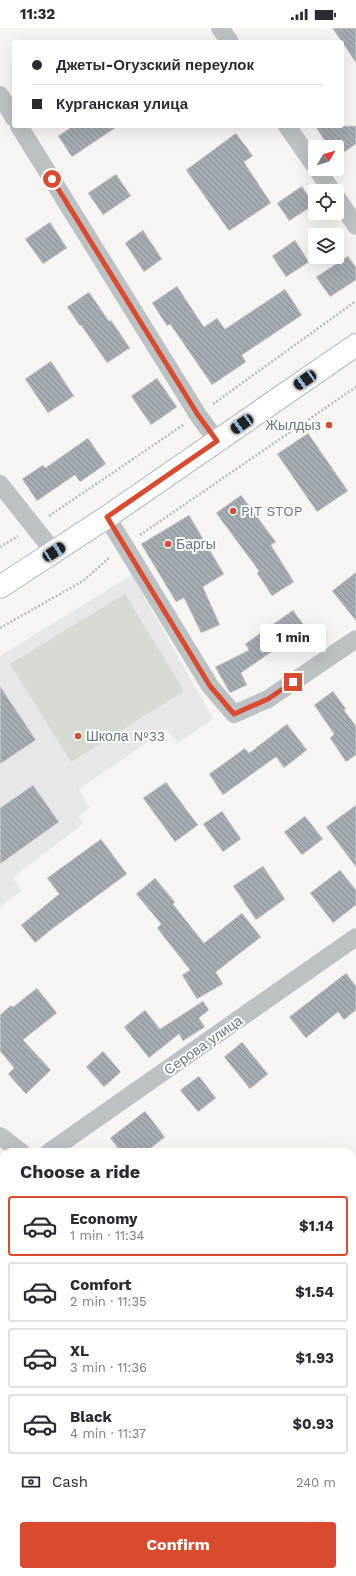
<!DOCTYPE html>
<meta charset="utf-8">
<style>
:root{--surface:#fff;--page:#f7f7f7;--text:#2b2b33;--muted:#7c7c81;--line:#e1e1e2;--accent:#da4a2e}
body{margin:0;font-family:"Work Sans",sans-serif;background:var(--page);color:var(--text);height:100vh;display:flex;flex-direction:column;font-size:15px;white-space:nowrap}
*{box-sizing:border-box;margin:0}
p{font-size:13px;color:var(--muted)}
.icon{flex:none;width:22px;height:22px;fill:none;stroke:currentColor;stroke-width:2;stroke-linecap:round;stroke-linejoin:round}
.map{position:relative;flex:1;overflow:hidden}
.side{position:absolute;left:0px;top:1120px;width:356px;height:428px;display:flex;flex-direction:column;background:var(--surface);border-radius:12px 12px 0 0;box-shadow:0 4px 16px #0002}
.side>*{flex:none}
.hud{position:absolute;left:12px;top:12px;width:332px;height:88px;border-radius:4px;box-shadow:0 4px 16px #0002;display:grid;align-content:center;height:88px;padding:0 20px;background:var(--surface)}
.needle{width:26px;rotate:52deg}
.controls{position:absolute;left:308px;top:112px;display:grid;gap:8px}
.controls a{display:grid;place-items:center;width:36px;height:36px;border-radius:4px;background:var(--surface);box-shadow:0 4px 16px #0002;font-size:20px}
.end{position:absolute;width:18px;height:18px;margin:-9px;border:5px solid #da4a2e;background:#fff;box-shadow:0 0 0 2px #fff}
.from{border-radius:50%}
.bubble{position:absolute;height:28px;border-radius:4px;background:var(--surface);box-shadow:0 4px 16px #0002;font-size:13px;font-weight:700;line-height:28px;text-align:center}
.car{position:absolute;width:12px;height:24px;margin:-12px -6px;border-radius:5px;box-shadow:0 0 3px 1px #0007;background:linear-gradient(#222 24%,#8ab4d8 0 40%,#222 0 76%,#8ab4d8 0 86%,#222 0)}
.hud b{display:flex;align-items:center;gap:14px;height:38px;font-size:15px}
.hud b+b{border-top:1px solid var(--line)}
.hud i{width:10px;height:10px;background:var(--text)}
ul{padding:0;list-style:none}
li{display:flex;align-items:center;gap:12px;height:60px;margin:0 8px 6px;padding:0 12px;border:2px solid var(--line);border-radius:4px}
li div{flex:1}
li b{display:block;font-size:15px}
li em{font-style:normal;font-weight:700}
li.on{border-color:var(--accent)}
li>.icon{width:36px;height:36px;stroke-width:1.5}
h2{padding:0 20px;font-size:18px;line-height:48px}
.pay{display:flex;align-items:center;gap:10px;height:44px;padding:0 20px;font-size:15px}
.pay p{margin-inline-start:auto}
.cta{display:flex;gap:8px;margin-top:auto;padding:8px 20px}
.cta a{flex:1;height:46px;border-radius:4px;background:var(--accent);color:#fff;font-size:16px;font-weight:700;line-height:46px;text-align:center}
.status{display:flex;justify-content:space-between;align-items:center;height:28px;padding:0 20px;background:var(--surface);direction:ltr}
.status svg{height:11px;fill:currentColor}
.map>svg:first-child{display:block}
</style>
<div class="status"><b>11:32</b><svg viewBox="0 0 49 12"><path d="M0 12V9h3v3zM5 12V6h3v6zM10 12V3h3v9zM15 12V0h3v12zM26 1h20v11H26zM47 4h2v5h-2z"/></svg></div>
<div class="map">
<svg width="356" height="1548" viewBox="0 0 356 1548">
<defs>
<pattern id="industrial-grid" width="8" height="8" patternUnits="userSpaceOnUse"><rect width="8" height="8" fill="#e6e7e6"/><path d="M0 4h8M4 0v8" fill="none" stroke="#bec0c0"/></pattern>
<pattern id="building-back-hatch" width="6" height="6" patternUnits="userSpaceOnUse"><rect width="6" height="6" fill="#a4acb2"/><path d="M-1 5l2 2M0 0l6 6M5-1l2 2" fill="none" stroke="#899196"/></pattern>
</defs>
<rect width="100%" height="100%" fill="#f6f5f2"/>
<path fill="#e6e7e6" d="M132,547L213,691L178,715L166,701L78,762L90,779L78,789L84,795L12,850L22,862L0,879V628Z"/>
<path fill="url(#industrial-grid)" d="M0,1144L4,1148V1326L0,1329Z"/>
<path fill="#d5dad2" d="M125,566L184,663L71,734L10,636Z"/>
<g fill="url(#building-back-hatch)" stroke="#d7d7d5">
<path d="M332,0H356V35L342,14Z"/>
<path d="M73,98H118L72,129L58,108Z"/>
<path d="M315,98H356V116L337,129V119H329Z"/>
<path d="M236,105L253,128L244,134L271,175L229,203L186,142Z"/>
<path d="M116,146L131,168L103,187L88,165Z"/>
<path d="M302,158L314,177L289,193L277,175Z"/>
<path d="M50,194L67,220L43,236L25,211Z"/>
<path d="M143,202L162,231L144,244L125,215Z"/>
<path d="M295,212L309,234L286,249L272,228Z"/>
<path d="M348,228L356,239V252L330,269L316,249Z"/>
<path d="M177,258L204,299L217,290L225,301L285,261L302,287L242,327L246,334L212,357L170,296L167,298L152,275Z"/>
<path d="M89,264L109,293L111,292L130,320L107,335L81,297L80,298L67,279Z"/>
<path d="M51,333L74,368L48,385L25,351Z"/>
<path d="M157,350L177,379L151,397L131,368Z"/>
<path d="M308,405L348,463L317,484L277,426Z"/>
<path d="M88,410L106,436L80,454L75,447L37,473L22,451L43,437L45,440Z"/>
<path d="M241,467L276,514L271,517L294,554L272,568L257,545L259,543L216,485Z"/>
<path d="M189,487L224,546L203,559L220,597L201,605L184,570L176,574L141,516Z"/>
<path d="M356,544V593L332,563Z"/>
<path d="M293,582L306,600L241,645L247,657L230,665L215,639L249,622L245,616Z"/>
<path d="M0,658L36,712L0,736Z"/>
<path d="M333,663L346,681L344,682L356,698V727L346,734L330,710L334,706L314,677Z"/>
<path d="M287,696L307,722L284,740L276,729L223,767L209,746L245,720L249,725Z"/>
<path d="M166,754L198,797L175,814L143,770Z"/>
<path d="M33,757L59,794L0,836V780Z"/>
<path d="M356,777V839L326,799Z"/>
<path d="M222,783L241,811L223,824L203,796Z"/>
<path d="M305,788L323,811L302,827L284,804Z"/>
<path d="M101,811L127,846L52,901L35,915L21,897L59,866L47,850Z"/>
<path d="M263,838L285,871L256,892L233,858Z"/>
<path d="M340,842L356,862V877L333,895L310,865Z"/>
<path d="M155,850L175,874L173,876L204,915L242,885L261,909L216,944L223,956L197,971L182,947L190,942L157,900L161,896L136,866Z"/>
<path d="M346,945L356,958V982L344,992L338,984L306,1010L289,989Z"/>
<path d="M37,960L57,985L23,1012L51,1042L26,1066L8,1046L14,1040L0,1023V987L11,977L13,979Z"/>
<path d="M203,973L209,982L199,990L205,999L183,1013L179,1006L149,1030L124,999L145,982L160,1001Z"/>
<path d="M242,1014L268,1046L250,1061L224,1029Z"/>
<path d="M103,1023L121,1044L104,1059L86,1039Z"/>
<path d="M199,1048L216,1070L198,1084L180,1062Z"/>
<path d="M145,1083L165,1109L146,1124H121L110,1110Z"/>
</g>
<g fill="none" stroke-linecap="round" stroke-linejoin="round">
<g stroke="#afb5b9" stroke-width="24">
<path id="secondary" d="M0,559L107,489L356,317"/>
</g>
<g stroke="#b7babc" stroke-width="2.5" stroke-dasharray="2 2" stroke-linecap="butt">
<path d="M213,376L356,273"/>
<path d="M49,488L183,397"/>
<path d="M140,507L356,359"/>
<path d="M0,519L18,508"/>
<path d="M0,600L83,553L110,529"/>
</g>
<g stroke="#bcc1c4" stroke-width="18">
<path d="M220,0L230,14"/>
<path d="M0,67L14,90"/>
<path d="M19,98L198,387L217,413"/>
<path d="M287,98L315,138"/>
<path d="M317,141L332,163"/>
<path d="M337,170L356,198"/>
<path d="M0,456L54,524"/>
<path d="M107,489L210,658L234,686L268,671L356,611"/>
<path d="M0,1108L21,1124"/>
<path d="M49,1124L356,909"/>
<path d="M352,1240L356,1237"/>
<path d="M352,1335L356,1339"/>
<path d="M0,1346L4,1344"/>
<path d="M201,1544L204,1548"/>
</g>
<use href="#secondary" stroke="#fff" stroke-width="22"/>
</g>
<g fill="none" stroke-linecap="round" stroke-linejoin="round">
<path stroke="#da4a2e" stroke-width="5" d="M52,151L198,387L217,413L107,489L210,658L234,686L268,671L293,654"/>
</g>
<g fill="#da4a2e" stroke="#fff" stroke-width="1.5">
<circle cx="329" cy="397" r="4"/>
<circle cx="233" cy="483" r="4"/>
<circle cx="168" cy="516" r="4"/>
<circle cx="78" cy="708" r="4"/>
</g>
<g text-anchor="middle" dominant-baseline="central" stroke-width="4" stroke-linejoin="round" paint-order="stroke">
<g font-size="14" fill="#667782" stroke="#fff" text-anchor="start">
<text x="321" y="397" text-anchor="end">Жылдыз</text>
<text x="241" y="483">PIT STOP</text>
<text x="176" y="516">Баргы</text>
<text x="86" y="708">Школа №33</text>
</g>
<g font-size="14" fill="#667782" stroke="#fff">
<text transform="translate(203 1017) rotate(-35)">Серова улица</text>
</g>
</g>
</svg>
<div class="controls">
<a><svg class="needle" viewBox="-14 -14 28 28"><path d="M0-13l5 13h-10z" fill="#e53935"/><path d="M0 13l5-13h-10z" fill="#7c7c81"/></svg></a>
<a><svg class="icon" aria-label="locate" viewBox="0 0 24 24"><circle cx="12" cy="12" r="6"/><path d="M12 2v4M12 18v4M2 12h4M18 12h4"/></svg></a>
<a><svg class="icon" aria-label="layers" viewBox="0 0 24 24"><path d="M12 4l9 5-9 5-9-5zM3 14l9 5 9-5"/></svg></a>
</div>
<i class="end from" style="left:52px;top:151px"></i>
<i class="end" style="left:293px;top:654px"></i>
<div class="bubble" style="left:260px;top:596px;width:66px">1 min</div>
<i class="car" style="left:305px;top:352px;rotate:235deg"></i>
<i class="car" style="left:242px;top:396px;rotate:235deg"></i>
<i class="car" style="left:54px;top:524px;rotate:57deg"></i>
<div class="hud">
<b><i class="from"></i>Джеты-Огузский переулок</b>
<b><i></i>Курганская улица</b>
</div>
<section class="side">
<h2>Choose a ride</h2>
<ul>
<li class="on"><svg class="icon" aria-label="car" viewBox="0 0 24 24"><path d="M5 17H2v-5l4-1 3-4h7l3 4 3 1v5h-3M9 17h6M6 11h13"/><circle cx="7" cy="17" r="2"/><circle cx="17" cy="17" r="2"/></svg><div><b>Economy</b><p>1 min · 11:34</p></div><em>$1.14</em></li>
<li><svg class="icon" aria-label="car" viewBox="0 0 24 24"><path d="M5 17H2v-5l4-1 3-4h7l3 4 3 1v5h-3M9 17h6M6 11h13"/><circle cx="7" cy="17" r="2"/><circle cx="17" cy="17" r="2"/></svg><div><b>Comfort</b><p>2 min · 11:35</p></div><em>$1.54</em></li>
<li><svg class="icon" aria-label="car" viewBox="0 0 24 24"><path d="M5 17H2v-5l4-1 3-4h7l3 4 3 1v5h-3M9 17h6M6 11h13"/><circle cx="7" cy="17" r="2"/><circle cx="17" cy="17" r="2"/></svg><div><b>XL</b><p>3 min · 11:36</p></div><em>$1.93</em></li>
<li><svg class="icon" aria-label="car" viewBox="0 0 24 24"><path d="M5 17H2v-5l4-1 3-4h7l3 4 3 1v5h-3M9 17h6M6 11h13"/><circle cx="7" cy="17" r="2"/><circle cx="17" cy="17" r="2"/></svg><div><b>Black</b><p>4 min · 11:37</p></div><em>$0.93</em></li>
</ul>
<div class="pay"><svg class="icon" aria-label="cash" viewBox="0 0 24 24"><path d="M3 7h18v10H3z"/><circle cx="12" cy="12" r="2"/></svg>Cash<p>240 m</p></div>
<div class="cta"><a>Confirm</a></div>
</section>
</div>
